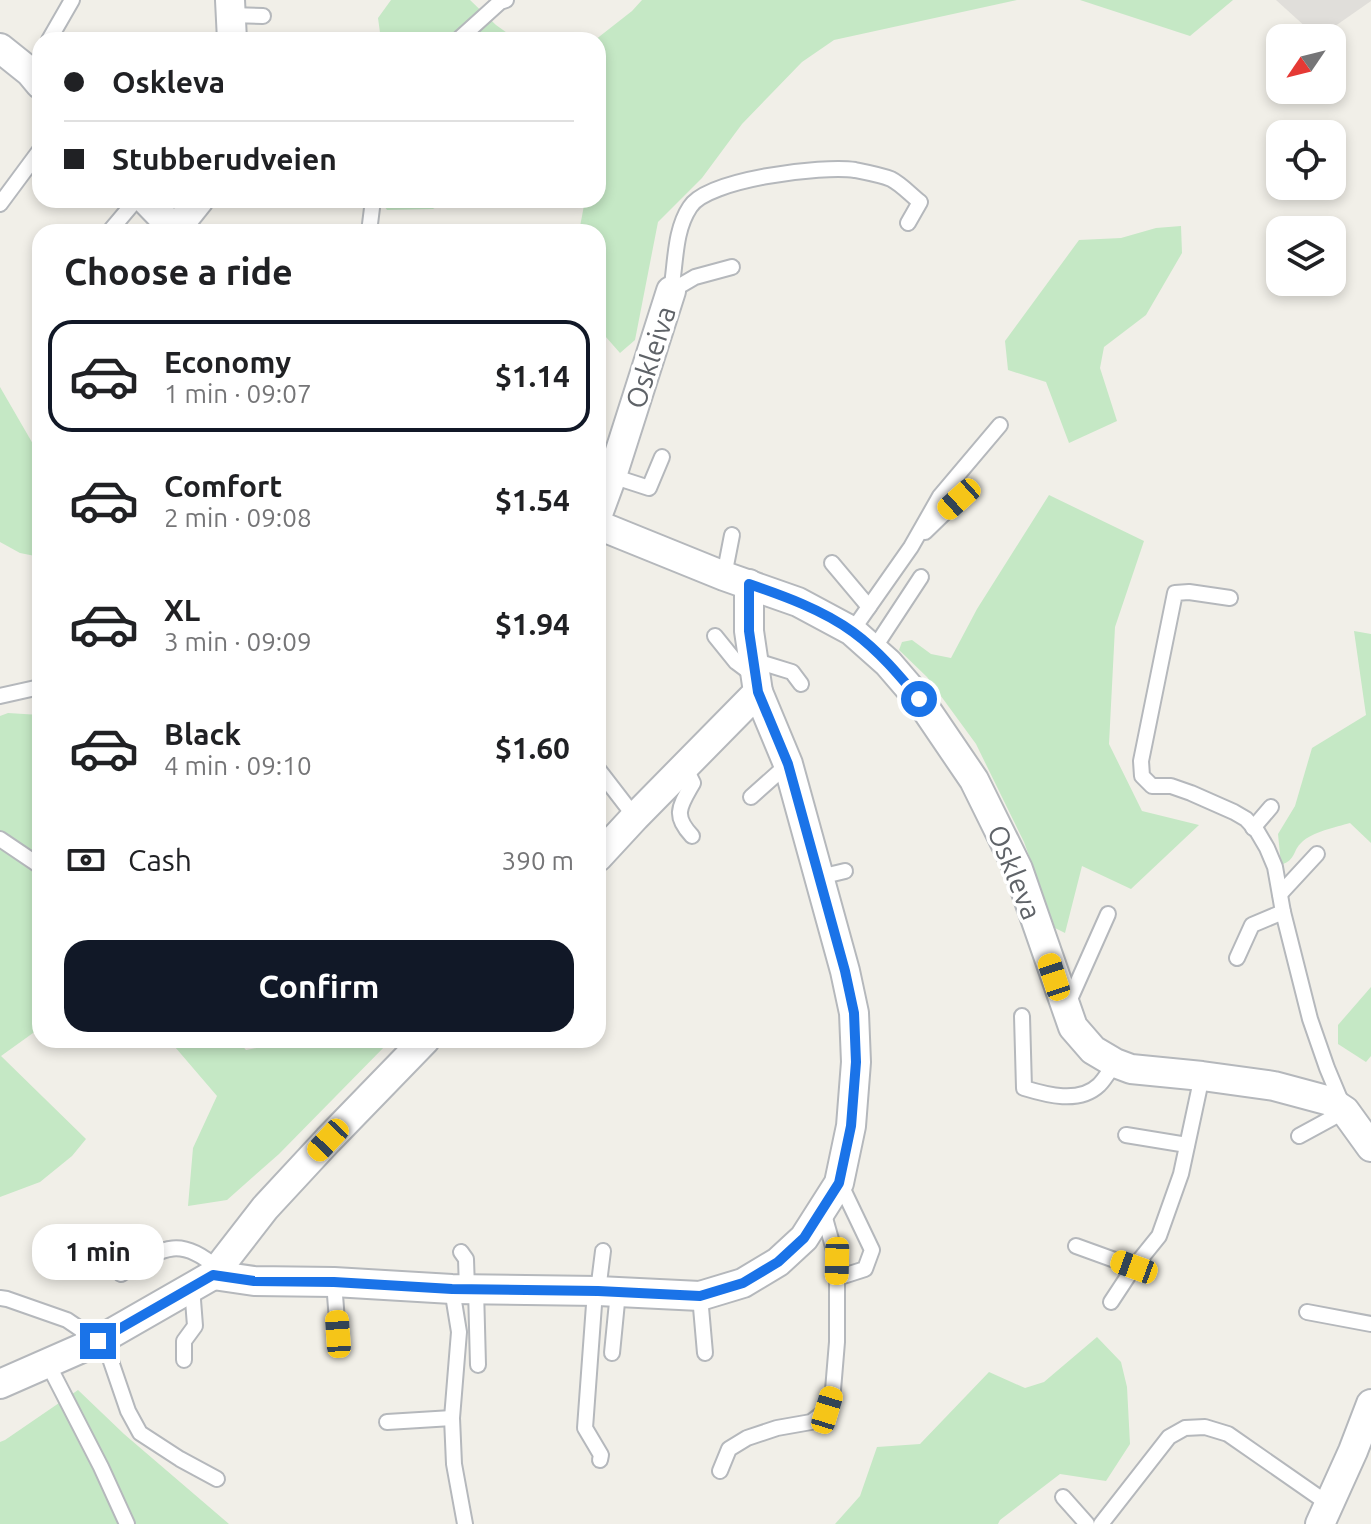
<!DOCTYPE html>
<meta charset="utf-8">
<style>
:root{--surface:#fff;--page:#f2f2f2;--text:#202124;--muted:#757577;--line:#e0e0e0;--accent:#111827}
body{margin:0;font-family:Ubuntu,sans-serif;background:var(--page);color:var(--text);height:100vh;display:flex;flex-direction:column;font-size:30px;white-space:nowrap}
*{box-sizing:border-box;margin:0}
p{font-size:26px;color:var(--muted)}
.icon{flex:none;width:44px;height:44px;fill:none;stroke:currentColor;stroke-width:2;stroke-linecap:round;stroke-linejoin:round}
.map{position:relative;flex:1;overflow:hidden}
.sheet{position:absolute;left:32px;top:224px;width:574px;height:824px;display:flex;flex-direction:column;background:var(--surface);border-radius:24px;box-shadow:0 4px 12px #0003}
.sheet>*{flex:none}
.hud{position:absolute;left:32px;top:32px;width:574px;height:176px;border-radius:24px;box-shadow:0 4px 12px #0003;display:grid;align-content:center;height:176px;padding:0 32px;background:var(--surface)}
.needle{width:52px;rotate:235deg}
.tools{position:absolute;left:1266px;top:24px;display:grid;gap:16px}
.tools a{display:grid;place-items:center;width:80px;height:80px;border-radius:16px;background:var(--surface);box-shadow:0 4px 12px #0003;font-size:40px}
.end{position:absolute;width:36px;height:36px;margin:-18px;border:10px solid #1a73e8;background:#fff;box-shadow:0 0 0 4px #fff}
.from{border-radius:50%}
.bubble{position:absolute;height:56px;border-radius:24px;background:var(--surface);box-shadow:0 4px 12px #0003;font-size:26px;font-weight:700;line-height:56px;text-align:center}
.car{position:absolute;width:24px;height:48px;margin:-24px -12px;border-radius:10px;box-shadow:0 0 6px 2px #0007;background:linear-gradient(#f5c518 24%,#345 0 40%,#f5c518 0 76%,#345 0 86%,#f5c518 0)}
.hud b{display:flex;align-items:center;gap:28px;height:76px;font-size:30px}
.hud b+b{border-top:2px solid var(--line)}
.hud i{width:20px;height:20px;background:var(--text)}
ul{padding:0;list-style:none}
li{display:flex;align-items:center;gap:24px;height:112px;margin:0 16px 12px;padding:0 16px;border:4px solid transparent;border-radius:24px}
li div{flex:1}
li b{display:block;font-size:30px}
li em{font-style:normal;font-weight:700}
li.selected{border-color:var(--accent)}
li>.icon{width:72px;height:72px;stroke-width:1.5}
h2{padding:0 32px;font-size:36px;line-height:96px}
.pay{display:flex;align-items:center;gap:20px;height:88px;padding:0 32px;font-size:30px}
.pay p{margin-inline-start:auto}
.button{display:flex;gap:16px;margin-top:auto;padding:16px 32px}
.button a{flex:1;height:92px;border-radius:24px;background:var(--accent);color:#fff;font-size:32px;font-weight:700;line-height:92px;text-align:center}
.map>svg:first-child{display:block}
</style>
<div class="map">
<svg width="1371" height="1524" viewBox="0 0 1371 1524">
<rect width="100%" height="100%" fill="#f1efe8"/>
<path fill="#e0deda" d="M1276,0H1371V1L1318,38Z"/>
<g fill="#c5e8c5">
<path d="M391,0H470L496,25L517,40H381L378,18Z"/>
<path d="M642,0H1017L834,40L802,62L742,124L702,178L658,222L635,340L620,353L598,328V232H579L585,200H598V40H595L632,11Z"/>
<path d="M1080,0H1233L1190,36Z"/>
<path d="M380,200H446L433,209L387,210Z"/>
<path d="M1181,226L1182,253L1146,315L1104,347L1100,368L1117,421L1069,443L1046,382L1008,370L1005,341L1079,240L1121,238L1156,228Z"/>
<path d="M0,387L33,444L40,448V557L20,553L0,542Z"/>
<path d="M1049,495L1144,541L1115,627L1109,744L1142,811L1199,825L1131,889L1082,866L1065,933L1055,928L1024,842L976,744L927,677L899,650L902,642L912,640L931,654L951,658L977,609Z"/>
<path d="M1354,631L1371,634V843L1350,823C1336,827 1312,832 1302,842C1292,851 1297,859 1281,865L1278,834L1295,806L1312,748L1366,715Z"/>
<path d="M8,713L40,715V1028L1,1056L86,1139L72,1156L40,1182L0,1197V716Z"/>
<path d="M1371,987V1056L1366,1062L1338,1044V1025Z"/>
<path d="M169,1040H237L246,1050L287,1042L289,1040H391L279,1154L227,1200L188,1206L193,1148L217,1096Z"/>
<path d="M1097,1337L1121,1362L1127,1387L1130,1444L1106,1481L1060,1474L1000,1520L998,1524H835L860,1496L877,1447L920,1444L989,1372L1025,1388L1044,1382Z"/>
<path d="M78,1390L124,1434L229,1524H0V1442L5,1440Z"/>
</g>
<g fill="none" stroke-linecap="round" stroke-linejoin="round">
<g stroke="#b5b8bc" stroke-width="18">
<g id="service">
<path d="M230,15L263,16"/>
<path d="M49,40L72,0"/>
<path d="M458,40L500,2L506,0"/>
<path d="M0,204L40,150"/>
<path d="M109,232L136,200"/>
<path d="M369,232L373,200"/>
<path d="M671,291C676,263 674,231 690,207C707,179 823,165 855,170C865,172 881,175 891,179C901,184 911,195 920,202L908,223"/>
<path d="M671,291L695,277L732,267"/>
<path d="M612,476L649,488L662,457"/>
<path d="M925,532L959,499"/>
<path d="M832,563L869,607"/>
<path d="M724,576L732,535"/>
<path d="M1230,598L1189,592L1175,593L1141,761L1142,776L1152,786H1171L1191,793L1234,812L1246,819L1257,831L1267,848L1275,867L1283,912L1310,1019L1327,1068L1345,1111L1299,1136"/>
<path d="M852,631L911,547L940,496L1000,425"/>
<path d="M715,636L736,662L756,677"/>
<path d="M873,650L921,577"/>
<path d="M753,660L792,672L801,684"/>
<path d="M0,696L40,687"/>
<path d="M685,767L693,783C680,806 672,815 692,836"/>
<path d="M598,769L635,817"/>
<path d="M751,797L788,764"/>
<path d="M1253,828L1271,807"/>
<path d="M0,839L40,866"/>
<path d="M820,877L845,871"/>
<path d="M1280,894L1317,854"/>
<path d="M1237,958L1252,925L1283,912"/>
<path d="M1067,1006L1108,914"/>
<path d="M1022,1016L1024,1088C1047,1095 1079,1104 1099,1085C1105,1079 1110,1070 1115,1063"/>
<path d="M1126,1135L1187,1145"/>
<path d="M1076,1246L1134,1267"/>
<path d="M461,1252L466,1259L467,1289"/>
<path d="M121,1274C160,1250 178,1233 218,1269"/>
<path d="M837,1278L865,1269L872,1250L840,1183"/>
<path d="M334,1282L338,1334"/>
<path d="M452,1289L459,1332L452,1418L454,1464L465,1524"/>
<path d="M476,1289L478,1365"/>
<path d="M595,1291L585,1428L601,1455L600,1460"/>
<path d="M598,1291L603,1251"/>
<path d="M700,1296L705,1353"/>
<path d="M0,1298L7,1299L67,1320L98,1341"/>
<path d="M1111,1302L1134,1267L1159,1236L1181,1174L1202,1076"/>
<path d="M1307,1312L1371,1324"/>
<path d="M103,1338L128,1411L140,1433L180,1459L217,1479"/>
<path d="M612,1353L618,1292"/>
<path d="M184,1360V1341L195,1326L192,1287"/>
<path d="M48,1364L101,1467L127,1524"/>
<path d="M387,1422L452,1418"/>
<path d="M720,1471L729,1449L747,1438L777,1428L811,1422L827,1410L833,1390L837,1342V1261L823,1211"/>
<path d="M1063,1497L1087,1524"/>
<path d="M1101,1524L1169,1437L1185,1428L1205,1427L1228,1434L1330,1505"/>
</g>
</g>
<g stroke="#b5b8bc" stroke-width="32">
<g id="minor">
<path d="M230,0L232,40"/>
<path d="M0,48L30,72L40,84"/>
<path d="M146,200L177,232"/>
<path d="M175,230L199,200"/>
<path d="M598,514L612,476L671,291"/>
<path d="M598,525L724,576L798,602L852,631L888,663L919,699L974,780L1018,869L1073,1027L1093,1050L1115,1063L1131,1069L1202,1076L1274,1086L1330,1101L1345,1111L1371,1147"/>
<path d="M598,857L635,817L758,692L749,631V584"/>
<path d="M213,1275L254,1281L334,1282L452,1289L598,1291L700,1296L743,1283L778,1262L804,1238L839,1183L851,1126L856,1062L854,1013L845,971L788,764L758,692"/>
<path d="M0,1384L98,1341L213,1275L265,1208L328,1140L425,1040"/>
<path d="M1320,1524L1353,1451L1371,1404"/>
</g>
</g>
<use href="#service" stroke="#fff" stroke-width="14"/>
<use href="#minor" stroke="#fff" stroke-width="28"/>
</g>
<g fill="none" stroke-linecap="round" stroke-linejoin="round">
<path stroke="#1a73e8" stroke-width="10" d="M98,1341L213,1275L254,1281L334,1282L452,1289L598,1291L700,1296L743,1283L778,1262L804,1238L839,1183L851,1126L856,1062L854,1013L845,971L788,764L758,692L749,631V584C784,596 823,610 853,632C879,651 899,675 919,699"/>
</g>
<g text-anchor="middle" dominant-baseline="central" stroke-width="7" stroke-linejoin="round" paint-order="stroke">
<g font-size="28" fill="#5f6368" stroke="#fff">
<text transform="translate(650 357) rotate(-72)">Oskleiva</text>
<text transform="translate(1015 872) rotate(68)">Oskleva</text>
</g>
</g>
</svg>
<div class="tools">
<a><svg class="needle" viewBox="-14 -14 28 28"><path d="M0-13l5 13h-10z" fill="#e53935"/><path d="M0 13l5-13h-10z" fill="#757577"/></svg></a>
<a><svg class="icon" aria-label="locate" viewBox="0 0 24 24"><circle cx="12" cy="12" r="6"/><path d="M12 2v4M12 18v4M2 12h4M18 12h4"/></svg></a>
<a><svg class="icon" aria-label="layers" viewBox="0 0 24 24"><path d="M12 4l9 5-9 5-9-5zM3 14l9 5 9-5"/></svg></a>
</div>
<i class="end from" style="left:919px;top:699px"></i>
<i class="end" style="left:98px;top:1341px"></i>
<div class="bubble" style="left:32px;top:1224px;width:132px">1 min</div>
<i class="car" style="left:959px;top:499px;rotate:228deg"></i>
<i class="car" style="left:1054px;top:977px;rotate:342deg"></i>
<i class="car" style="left:328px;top:1140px;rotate:223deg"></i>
<i class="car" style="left:837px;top:1261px;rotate:181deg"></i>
<i class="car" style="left:1134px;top:1267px;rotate:290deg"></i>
<i class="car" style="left:338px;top:1334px;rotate:356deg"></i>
<i class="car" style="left:827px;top:1410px;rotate:17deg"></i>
<div class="hud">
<b><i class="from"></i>Oskleva</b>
<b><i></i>Stubberudveien</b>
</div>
<section class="sheet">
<h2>Choose a ride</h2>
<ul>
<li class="selected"><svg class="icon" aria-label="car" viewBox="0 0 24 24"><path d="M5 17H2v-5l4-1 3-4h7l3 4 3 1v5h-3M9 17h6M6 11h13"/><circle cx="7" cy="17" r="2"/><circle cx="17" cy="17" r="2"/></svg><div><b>Economy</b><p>1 min · 09:07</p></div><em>$1.14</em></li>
<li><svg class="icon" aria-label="car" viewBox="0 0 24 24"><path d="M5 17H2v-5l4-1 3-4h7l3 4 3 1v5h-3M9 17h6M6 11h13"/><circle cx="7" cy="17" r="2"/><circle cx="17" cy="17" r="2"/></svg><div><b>Comfort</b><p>2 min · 09:08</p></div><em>$1.54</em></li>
<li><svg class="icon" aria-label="car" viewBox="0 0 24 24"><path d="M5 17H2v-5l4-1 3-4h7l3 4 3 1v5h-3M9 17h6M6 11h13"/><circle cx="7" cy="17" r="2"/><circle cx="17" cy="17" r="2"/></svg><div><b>XL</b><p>3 min · 09:09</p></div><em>$1.94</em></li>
<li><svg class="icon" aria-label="car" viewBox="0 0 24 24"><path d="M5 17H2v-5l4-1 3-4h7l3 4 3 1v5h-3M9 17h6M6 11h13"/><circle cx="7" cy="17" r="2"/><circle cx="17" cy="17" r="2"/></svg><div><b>Black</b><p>4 min · 09:10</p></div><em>$1.60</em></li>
</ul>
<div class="pay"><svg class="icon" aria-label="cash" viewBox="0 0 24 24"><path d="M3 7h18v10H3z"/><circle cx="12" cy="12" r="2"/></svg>Cash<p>390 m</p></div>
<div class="button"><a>Confirm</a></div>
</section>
</div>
